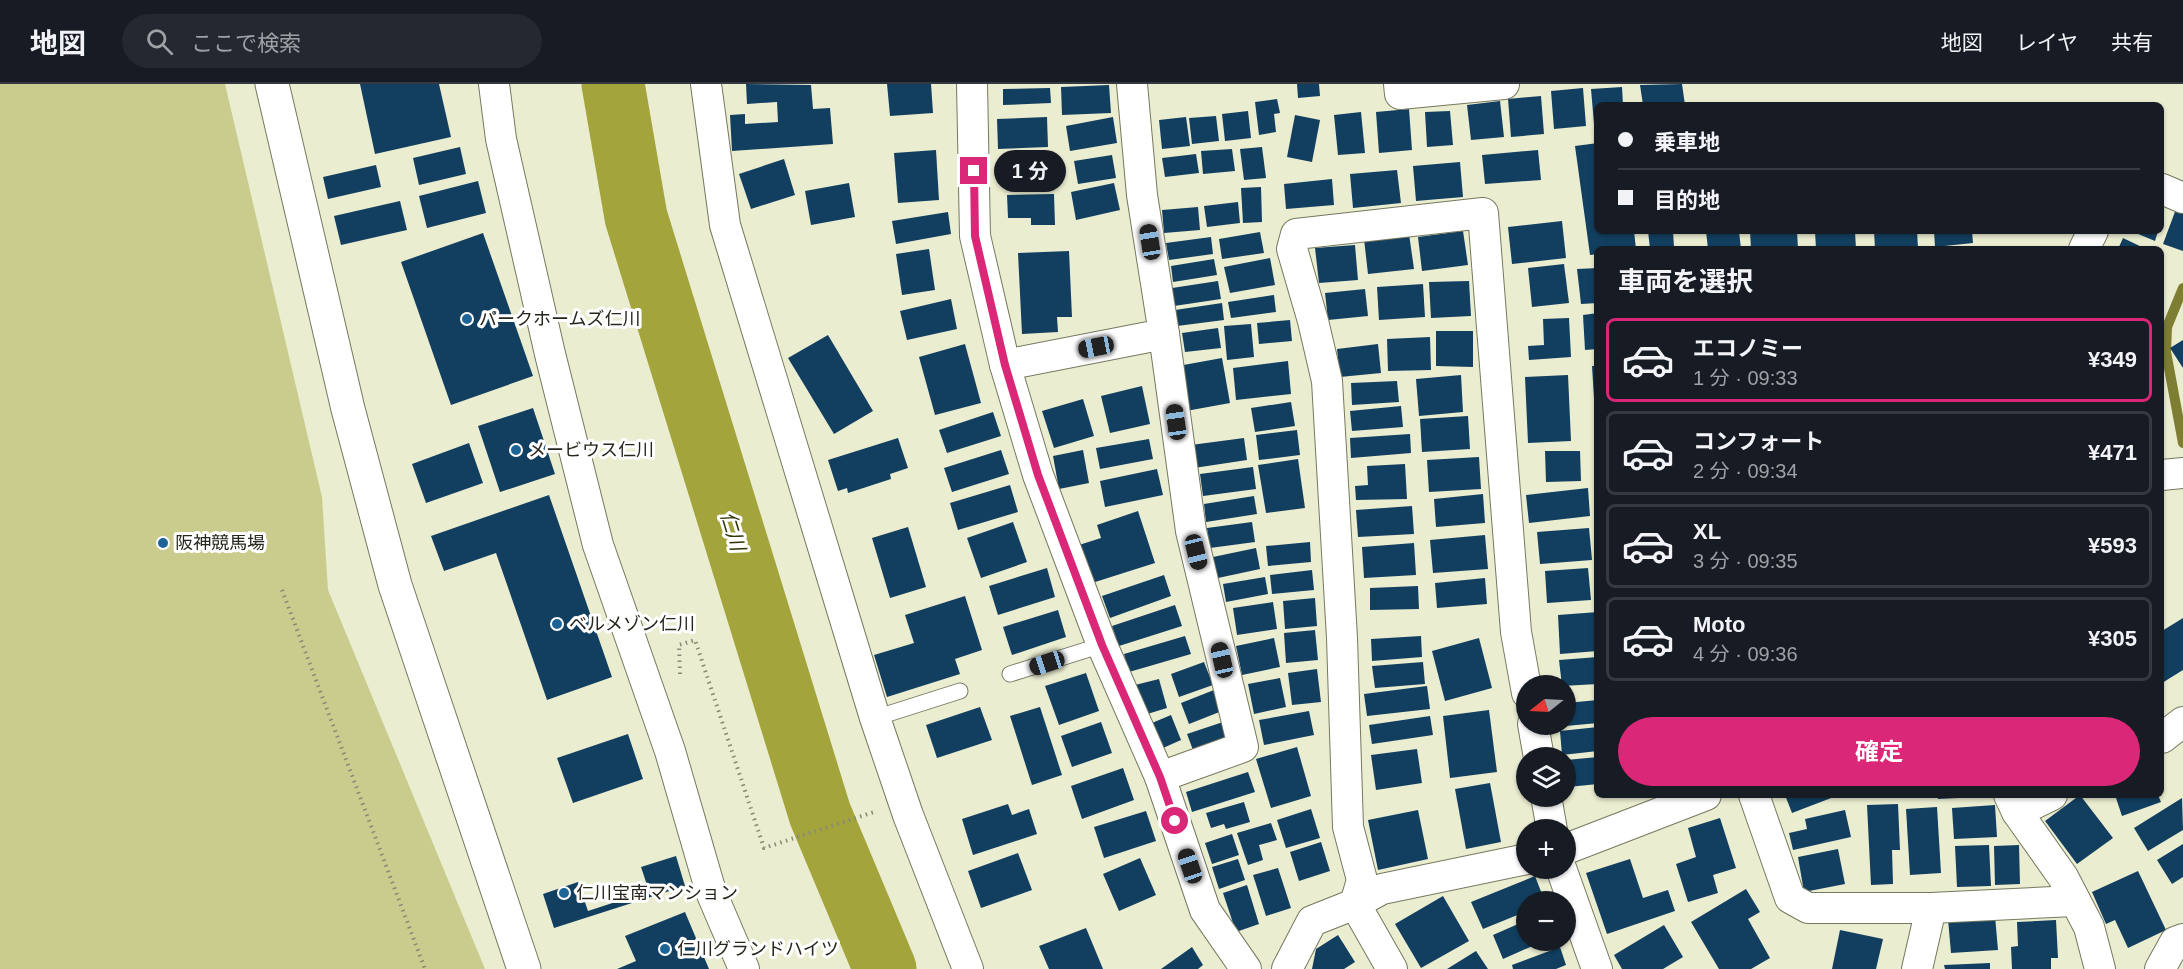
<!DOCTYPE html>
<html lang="ja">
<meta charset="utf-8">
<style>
:root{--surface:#171b24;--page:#242831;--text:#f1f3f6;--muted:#9ea1a6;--line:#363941;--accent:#db2777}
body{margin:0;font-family:Arial,"Noto Sans JP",sans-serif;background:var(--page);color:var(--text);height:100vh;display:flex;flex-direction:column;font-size:22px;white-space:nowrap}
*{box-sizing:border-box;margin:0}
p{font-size:20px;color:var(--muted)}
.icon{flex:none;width:33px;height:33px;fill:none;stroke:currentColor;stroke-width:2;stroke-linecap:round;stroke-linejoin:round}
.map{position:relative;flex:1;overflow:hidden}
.panel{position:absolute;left:1594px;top:162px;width:570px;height:552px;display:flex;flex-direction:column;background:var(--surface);border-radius:9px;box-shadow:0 2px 4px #0004}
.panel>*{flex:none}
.hud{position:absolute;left:1594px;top:18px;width:570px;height:132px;border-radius:9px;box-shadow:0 2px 4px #0004;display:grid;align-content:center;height:132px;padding:0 24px;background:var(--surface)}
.needle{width:39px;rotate:252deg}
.fabs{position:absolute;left:1516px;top:591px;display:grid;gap:12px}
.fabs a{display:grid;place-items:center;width:60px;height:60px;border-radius:50%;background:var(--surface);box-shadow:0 2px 4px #0004;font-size:30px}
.end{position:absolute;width:27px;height:27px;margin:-14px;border:8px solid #db2777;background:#fff;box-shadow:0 0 0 3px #fff}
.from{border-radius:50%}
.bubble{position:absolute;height:42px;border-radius:21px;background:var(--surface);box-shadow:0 2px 4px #0004;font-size:20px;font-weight:700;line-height:42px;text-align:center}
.car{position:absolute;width:18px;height:36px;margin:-18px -9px;border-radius:8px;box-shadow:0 0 4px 2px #0007;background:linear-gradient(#222 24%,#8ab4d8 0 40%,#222 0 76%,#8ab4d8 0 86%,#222 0)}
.hud b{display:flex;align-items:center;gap:21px;height:57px;font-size:22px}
.hud b+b{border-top:2px solid var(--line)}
.hud i{width:15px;height:15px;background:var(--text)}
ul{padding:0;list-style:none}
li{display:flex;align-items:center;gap:18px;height:84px;margin:0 12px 9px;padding:0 12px;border:3px solid var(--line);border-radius:9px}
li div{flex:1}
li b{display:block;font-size:22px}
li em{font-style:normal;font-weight:700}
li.on{border-color:var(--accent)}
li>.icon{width:54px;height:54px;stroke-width:1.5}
h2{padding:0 24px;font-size:27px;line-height:72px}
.cta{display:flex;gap:12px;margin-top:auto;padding:12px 24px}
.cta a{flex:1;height:69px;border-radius:36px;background:var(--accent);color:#fff;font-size:24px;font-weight:700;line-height:69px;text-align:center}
header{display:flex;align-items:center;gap:36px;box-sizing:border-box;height:84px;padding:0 30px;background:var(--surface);border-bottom:2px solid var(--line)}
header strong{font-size:28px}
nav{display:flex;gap:33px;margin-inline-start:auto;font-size:21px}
.search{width:420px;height:54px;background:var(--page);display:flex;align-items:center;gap:15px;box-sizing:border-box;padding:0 21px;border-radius:33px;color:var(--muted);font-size:22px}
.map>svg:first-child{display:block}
</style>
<header>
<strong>地図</strong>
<div class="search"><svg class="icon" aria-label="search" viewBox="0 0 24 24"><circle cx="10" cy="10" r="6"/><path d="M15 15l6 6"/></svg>ここで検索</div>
<nav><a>地図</a><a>レイヤ</a><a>共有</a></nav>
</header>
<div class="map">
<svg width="2183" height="885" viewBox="0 0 2183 885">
<rect width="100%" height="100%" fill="#ebedd1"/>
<path fill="#cacc8e" d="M0,0H225L322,413L328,506L485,885H0Z"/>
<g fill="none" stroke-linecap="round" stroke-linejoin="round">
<path stroke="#7e7e32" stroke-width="10" d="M2183,204L2167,243L2166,268L2183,359"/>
<path stroke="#a3a43c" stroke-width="63" d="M613,0L636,133L820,730L885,885"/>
</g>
<g fill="#123f60">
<path d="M360,0H439L451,53L375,70Z"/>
<path d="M746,0L811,1L813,25L830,24L833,60L732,67L730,31L745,30V40L778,38L777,18L747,20Z"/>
<path d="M887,0H931L933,29L890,32Z"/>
<path d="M1297,0H1319L1320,12L1298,14Z"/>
<path d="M1682,0L1685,21H1643L1640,1Z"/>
<path d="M1109,1L1111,29L1062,31L1061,3Z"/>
<path d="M1622,3L1623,21H1598V40H1594L1591,5Z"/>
<path d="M1050,4L1051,19L1003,21V5Z"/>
<path d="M1583,4L1586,42L1554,45L1551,7Z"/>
<path d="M1541,12L1544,50L1511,53L1508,15Z"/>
<path d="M1277,15L1280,29L1274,30L1276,48L1259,51L1255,18Z"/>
<path d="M1500,17L1504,53L1471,56L1467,21Z"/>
<path d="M1409,25L1412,66L1379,69L1376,28Z"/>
<path d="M1248,27L1251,54L1225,57L1222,30Z"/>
<path d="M1450,27L1453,61L1427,63L1425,28Z"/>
<path d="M1361,28L1365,69L1338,71L1334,31Z"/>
<path d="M1295,31L1320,36L1312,78L1287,73Z"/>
<path d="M1216,32L1219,57L1192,60L1189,34Z"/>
<path d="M1047,33L1048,63L998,65L997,35Z"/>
<path d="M1113,33L1117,59L1070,67L1066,42Z"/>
<path d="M1186,33L1190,62L1162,65L1159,36Z"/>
<path d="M1598,59V147H1634L1636,165H1598V170L1590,171L1575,62Z"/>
<path d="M460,63L466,90L419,101L413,74Z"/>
<path d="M1262,63L1266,94L1244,96L1240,65Z"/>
<path d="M1232,65L1235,87L1203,90L1201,67Z"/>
<path d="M936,66L939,116L898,119L894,69Z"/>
<path d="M1538,66L1541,96L1485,100L1482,71Z"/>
<path d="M1196,70L1199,89L1165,93L1162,74Z"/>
<path d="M1112,71L1116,94L1078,100L1074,77Z"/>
<path d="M784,75L795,111L751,125L739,90Z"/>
<path d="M1005,77H1047L1048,100L1006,101Z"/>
<path d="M1460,78L1463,113L1416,117L1413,82Z"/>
<path d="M376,81L381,103L328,115L323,93Z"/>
<path d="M1397,86L1401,119L1353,124L1350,90Z"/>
<path d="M1332,95L1334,121L1286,125L1284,100Z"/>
<path d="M478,97L486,129L427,144L419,112Z"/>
<path d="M849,99L855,133L811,141L805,107Z"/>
<path d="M1114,99L1120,126L1076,136L1071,108Z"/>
<path d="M1261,103L1262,138L1243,139L1241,104Z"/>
<path d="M1054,110L1055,141H1031V134H1008L1007,111Z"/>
<path d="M400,117L407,146L341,161L334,132Z"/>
<path d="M1238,118L1240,139L1207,143L1204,122Z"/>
<path d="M1198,123L1200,146L1164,149L1162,126Z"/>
<path d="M2176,125L2183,128V167L2163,160Z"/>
<path d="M948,128L951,150L896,160L892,137Z"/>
<path d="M1562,137L1566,174L1512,180L1508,143Z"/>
<path d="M1463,147L1468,181L1422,187L1418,153Z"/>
<path d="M1648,147H1673L1674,163L1650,165Z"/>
<path d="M1706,147H1739L1741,165H1708Z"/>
<path d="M1750,147H1797L1798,165H1751Z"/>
<path d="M1815,147H1855L1856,165H1816Z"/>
<path d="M1874,147H1917L1918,164L1875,165Z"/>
<path d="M1934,147H1972L1973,159L1935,163Z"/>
<path d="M2131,147H2158L2155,157Z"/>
<path d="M1260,148L1264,169L1222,175L1219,155Z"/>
<path d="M483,149L533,292L451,321L401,178Z"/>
<path d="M1409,150L1414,185L1368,190L1364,155Z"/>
<path d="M1211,153L1213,170L1169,176L1166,159Z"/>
<path d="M2123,154L2146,165H2118Z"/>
<path d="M1355,161L1358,196L1319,199L1315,164Z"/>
<path d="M929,165L935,206L902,211L896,170Z"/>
<path d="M1069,167L1072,233H1057L1058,248L1022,250L1018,169Z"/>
<path d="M1270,174L1275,201L1230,209L1224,183Z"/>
<path d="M1214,175L1217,191L1173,198L1171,182Z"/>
<path d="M1564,180L1569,219L1532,223L1528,184Z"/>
<path d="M1598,184V219L1581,220L1577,185Z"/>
<path d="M1218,197L1221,215L1174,222L1172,204Z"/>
<path d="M1469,197L1471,232L1431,234L1429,198Z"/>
<path d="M1423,200L1425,233L1379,236L1377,203Z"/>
<path d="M1365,205L1368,232L1328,236L1325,209Z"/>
<path d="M1274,211L1276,228L1231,234L1228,218Z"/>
<path d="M951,215L957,245L907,256L900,227Z"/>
<path d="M1222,219L1224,236L1177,242L1175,226Z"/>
<path d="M1598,229V265L1585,266L1583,231Z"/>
<path d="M1569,234L1571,273L1529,276L1528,262L1544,261L1543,235Z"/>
<path d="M1290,236L1292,257L1259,260L1257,239Z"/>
<path d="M1251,240L1254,273L1227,276L1224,242Z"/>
<path d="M1218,244L1221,264L1185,268L1182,249Z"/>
<path d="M1436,247H1473V283L1436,282Z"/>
<path d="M828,251L873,327L834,350L788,274Z"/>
<path d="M1430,253L1431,286L1388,287L1387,255Z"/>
<path d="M2183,256V284L2170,264Z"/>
<path d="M965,260L981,319L935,331L919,273Z"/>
<path d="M1378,260L1381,289L1340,293L1337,265Z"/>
<path d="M1222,274L1230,319L1186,327L1178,282Z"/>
<path d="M1288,277L1291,310L1236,316L1233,284Z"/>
<path d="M1592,282H1598V346H1596Z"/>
<path d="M1461,291L1463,328L1419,332L1416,295Z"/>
<path d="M1568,291L1571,357L1528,359L1525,293Z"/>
<path d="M1397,297L1399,318L1352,321L1351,299Z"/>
<path d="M1142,302L1150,340L1110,349L1101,312Z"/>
<path d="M1083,315L1094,352L1054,364L1042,327Z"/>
<path d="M1291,318L1295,342L1255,348L1251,324Z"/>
<path d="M1401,322L1403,343L1352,347L1350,327Z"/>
<path d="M533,324L555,390L500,408L478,342Z"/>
<path d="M993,328L1001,352L947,369L939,346Z"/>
<path d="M1468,332L1470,365L1422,368L1420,335Z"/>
<path d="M1297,346L1300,371L1259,376L1256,351Z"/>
<path d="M1410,350L1411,369L1351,374L1350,354Z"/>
<path d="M898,354L908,384L890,390L891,395L848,409L847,404L838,407L828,376Z"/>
<path d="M1244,354L1247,376L1194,384L1191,361Z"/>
<path d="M1149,355L1153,375L1100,385L1096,364Z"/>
<path d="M469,359L483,399L426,419L412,380Z"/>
<path d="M1001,366L1009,390L952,408L944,384Z"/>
<path d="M1083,366L1089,399L1059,405L1053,372Z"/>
<path d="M1545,367H1580L1581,397L1546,398Z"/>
<path d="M1479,373L1481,405L1429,408L1427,376Z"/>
<path d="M1298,375L1305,424L1266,429L1258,381Z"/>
<path d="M1405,380L1407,415L1356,416L1355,402L1368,401L1367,382Z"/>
<path d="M1253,383L1256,405L1203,412L1200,390Z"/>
<path d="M1157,385L1163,411L1105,423L1100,397Z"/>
<path d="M1010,401L1018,428L958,446L950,419Z"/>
<path d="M1588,404L1590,432L1529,439L1526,411Z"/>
<path d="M1483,410L1485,439L1436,443L1434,415Z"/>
<path d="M549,411L612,593L547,616L496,469L444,487L431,452Z"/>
<path d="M1254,412L1257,430L1206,438L1204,420Z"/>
<path d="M1412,422L1414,450L1358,453L1356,426Z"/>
<path d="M1138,427L1155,479L1092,499L1079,461L1101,454L1097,441Z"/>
<path d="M1013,438L1027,478L981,494L967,454Z"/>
<path d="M1252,438L1255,458L1210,464L1207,444Z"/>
<path d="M908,443L926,503L890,514L872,454Z"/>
<path d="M1589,444L1592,476L1540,480L1537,448Z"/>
<path d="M1485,451L1488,485L1433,489L1430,456Z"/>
<path d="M1310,458L1311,478L1268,482L1266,462Z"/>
<path d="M1414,459L1416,491L1364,494L1362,463Z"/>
<path d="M1256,464L1260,485L1218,494L1213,473Z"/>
<path d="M1047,484L1055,513L998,531L989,502Z"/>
<path d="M1588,484L1591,516L1547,519L1545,487Z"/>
<path d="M1312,486L1314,506L1272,510L1270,491Z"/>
<path d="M1164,491L1171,512L1110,534L1102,512Z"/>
<path d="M1265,493L1268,510L1226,518L1223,500Z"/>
<path d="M1485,494L1487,520L1437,524L1435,499Z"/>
<path d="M1418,502L1419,525L1370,526V504Z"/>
<path d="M965,512L982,566L955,575L960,590L887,613L874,571L914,559L905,531Z"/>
<path d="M1315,514L1317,542L1285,545L1283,517Z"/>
<path d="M1273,518L1277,545L1237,551L1233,524Z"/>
<path d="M1175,521L1182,542L1119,562L1112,542Z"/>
<path d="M1058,526L1066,553L1012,571L1003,543Z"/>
<path d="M1598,528V567L1560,570L1558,531Z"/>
<path d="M2183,534V586L2162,599V547Z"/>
<path d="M1315,546L1318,576L1286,579L1284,549Z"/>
<path d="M1185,552L1191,570L1129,588L1124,570Z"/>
<path d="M1421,552L1422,573L1372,577L1371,555Z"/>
<path d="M1274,554L1280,583L1242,591L1236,562Z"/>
<path d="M1479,554L1492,604L1445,617L1432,567Z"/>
<path d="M1598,573V600L1562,602L1559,576Z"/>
<path d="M1204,578L1213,601L1179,613L1171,590Z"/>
<path d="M1423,578L1425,600L1375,604L1372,582Z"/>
<path d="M1317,585L1321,618L1292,621L1288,589Z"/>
<path d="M1086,589L1099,627L1059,641L1045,602Z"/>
<path d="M1280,594L1286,623L1254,630L1248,600Z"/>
<path d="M1159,595L1167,624L1144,631L1135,601Z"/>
<path d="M1427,602L1430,625L1367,632L1364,610Z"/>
<path d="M1214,606L1222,627L1189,640L1181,619Z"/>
<path d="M1598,616V639L1566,642V619Z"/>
<path d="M980,623L992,656L937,674L926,641Z"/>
<path d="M1040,623L1062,691L1032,701L1010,632Z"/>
<path d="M1489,626L1497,688L1450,694L1443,632Z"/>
<path d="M1309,627L1314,651L1264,661L1259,636Z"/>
<path d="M1171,631L1181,656L1163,664L1152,639Z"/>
<path d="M1430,632L1433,651L1372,660L1369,641Z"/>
<path d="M1101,638L1112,669L1072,683L1061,652Z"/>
<path d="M1223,638L1229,654L1193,666L1187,650Z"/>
<path d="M1598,643V667L1562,671L1560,647Z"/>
<path d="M628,650L643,695L573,719L557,674Z"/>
<path d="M1297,663L1311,712L1271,724L1256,675Z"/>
<path d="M1417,665L1422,699L1376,706L1371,671Z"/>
<path d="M1598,673V700L1568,703L1566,676Z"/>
<path d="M1123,684L1134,716L1082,735L1071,702Z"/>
<path d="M1248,688L1255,708L1192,728L1186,708Z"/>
<path d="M1490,699L1501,758L1466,765L1455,705Z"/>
<path d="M1785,711H1839L1792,729Z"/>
<path d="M1937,711H1979V713L1938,715Z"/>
<path d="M2080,711L2113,754L2077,780L2045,737Z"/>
<path d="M2115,711H2158L2161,718L2122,732Z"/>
<path d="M2182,714L2183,746L2148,767L2134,744Z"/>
<path d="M1244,718L1250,738L1226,745L1224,740L1211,744L1206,729Z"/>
<path d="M1008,720L1012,731L1029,725L1037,750L973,771L962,735Z"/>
<path d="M1898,720L1900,766H1892L1893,800L1871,801L1867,721Z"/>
<path d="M1995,721L1997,753L1954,755L1952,724Z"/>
<path d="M1937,723L1941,789L1910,791L1906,725Z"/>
<path d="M1311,725L1320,754L1286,764L1277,736Z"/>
<path d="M1418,726L1428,775L1378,786L1368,736Z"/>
<path d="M1845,726L1851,753L1793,766L1789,749L1807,745L1805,735Z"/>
<path d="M1146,727L1156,757L1104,774L1094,743Z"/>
<path d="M1720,734L1736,784L1713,791L1718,809L1688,818L1676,780L1696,773L1688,744Z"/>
<path d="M1271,739L1277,756L1259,761L1263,776L1248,781L1237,749Z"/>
<path d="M1232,750L1239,771L1212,780L1205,759Z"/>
<path d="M1321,758L1330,787L1299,797L1290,768Z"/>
<path d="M2183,760V793L2172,800L2157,776Z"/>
<path d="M1989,761L1991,802L1957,803L1955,762Z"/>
<path d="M2019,761L2020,800L1995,801L1994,762Z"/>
<path d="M1838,765L1845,800L1804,808L1798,773Z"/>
<path d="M1018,769L1032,806L981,824L968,787Z"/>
<path d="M676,772L685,802L554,844L543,810L578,798L588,827L649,807L641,783Z"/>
<path d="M1140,774L1156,811L1119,827L1103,790Z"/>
<path d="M1238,775L1245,796L1219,805L1212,783Z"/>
<path d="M1630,775L1643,814L1668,806L1675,827L1607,850L1586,789Z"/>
<path d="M1278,784L1291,824L1266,832L1253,791Z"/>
<path d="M2138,787L2166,846L2128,864L2115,836L2106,840L2092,808Z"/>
<path d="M1535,792L1545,818H1527V827L1483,845L1471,818Z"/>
<path d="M1247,801L1259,840L1236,848L1223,809Z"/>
<path d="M1746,805L1760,828L1748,835L1770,874L1751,885H1719L1691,838Z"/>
<path d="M1443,812L1469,857L1421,884L1395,840Z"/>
<path d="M685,828L709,885H617L636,877L625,852Z"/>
<path d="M1995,832L1998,866L1951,869L1948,835Z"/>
<path d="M1527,836V856H1546L1503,875L1493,851Z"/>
<path d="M2056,836L2058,874H2051V885H2012L2011,863L2018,862L2017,838Z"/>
<path d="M1664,841L1683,873L1663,885H1622L1614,871Z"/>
<path d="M1086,844L1103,885H1049L1039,862Z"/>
<path d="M1840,846L1883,855L1876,885H1832Z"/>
<path d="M1338,851L1355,878L1344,885H1312L1316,865Z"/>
<path d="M1192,863L1203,881L1198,885H1161Z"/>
<path d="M1560,863L1566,881L1556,885H1513L1512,881Z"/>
<path d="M1476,867L1488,885H1447Z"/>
<path d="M1990,879V885H1945L1944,881Z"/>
</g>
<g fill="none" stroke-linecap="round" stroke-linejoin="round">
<g stroke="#76785f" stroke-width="17">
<g id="lane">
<path d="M1010,590L1102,561"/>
<path d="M875,634L960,607"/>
</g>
</g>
<g stroke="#76785f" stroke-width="32">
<g id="street">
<path d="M494,0L501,55L550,270L598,461L670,667L711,808L744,885"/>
<path d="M706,0L725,141L875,634L908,731L968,885"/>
<path d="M972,0L975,152L1005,281L1038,391L1102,561L1160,693L1205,826L1246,885"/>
<path d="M1399,0L1400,10L1504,0"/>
<path d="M2162,105L2183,114"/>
<path d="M2084,165L2093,147"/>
<path d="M1005,281L1164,250L1142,111L1132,0"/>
<path d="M2162,391L2183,389"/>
<path d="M1533,640L1539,674"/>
<path d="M2162,654L2183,638"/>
<path d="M1160,693L1243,663L1191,447L1164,250"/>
<path d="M1754,711L1790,814L1808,824H1931L2074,817"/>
<path d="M2009,711L2017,728L2063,793L2089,843L2100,885"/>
<path d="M1546,712L1552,746"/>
<path d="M2017,728L2052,711"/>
<path d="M1566,765L1706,711"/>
<path d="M1561,784L1597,885"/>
<path d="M1287,885L1312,837L1355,820L1382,805L1527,775"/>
<path d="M1392,885L1355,820L1362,796L1348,743L1342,554L1327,297L1313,237L1292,165L1296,150L1483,129L1516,548L1527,609"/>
<path d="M1917,885L1931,824"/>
<path d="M2160,885L2175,858L2183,855"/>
</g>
</g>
<g stroke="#76785f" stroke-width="35">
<path id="secondary" d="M272,0L348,325L395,501L524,885"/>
</g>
<g stroke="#888976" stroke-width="4" stroke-dasharray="1.5 4.5" stroke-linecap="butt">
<path d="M282,506L425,885"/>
<path d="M680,590L679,561L695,556L764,764L874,728"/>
</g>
<use href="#lane" stroke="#fff" stroke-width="15"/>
<use href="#street" stroke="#fff" stroke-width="30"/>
<use href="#secondary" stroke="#fff" stroke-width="33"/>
</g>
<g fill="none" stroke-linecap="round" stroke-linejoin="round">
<path stroke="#db2777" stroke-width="8" d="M974,87L975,152L1005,281L1038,391L1102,561L1160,693L1175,737"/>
</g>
<g fill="#1c6397" stroke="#fff" stroke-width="2">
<circle cx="467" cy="235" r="6"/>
<circle cx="516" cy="366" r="6"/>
<circle cx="163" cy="459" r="6"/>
<circle cx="557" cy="540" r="6"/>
<circle cx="564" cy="809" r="6"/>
<circle cx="665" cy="865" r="6"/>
</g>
<g text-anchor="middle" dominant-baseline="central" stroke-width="6" stroke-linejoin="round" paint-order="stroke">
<g font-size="18" fill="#26261c" stroke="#fff" text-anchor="start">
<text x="479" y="235">パークホームズ仁川</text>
<text x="528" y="366">メービウス仁川</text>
<text x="175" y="459">阪神競馬場</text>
<text x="569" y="540">ベルメゾン仁川</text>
<text x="576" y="809">仁川宝南マンション</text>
<text x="677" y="865">仁川グランドハイツ</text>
</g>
<g font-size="20" font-style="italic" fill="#333407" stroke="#fff">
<text transform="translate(733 447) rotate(73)">仁川</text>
</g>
</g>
</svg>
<div class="fabs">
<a><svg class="needle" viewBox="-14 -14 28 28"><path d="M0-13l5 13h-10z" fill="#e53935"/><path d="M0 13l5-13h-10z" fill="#9ea1a6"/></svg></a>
<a><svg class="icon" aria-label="layers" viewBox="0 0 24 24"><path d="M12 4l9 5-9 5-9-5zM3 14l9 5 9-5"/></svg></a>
<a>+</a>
<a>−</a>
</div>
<i class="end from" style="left:1175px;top:737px"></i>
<i class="end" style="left:974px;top:87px"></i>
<div class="bubble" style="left:994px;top:66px;width:72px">1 分</div>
<i class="car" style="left:1150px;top:158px;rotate:351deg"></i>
<i class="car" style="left:1096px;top:263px;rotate:259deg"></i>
<i class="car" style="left:1176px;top:338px;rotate:352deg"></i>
<i class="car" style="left:1196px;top:468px;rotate:166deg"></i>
<i class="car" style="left:1222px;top:576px;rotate:347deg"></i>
<i class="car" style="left:1047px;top:579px;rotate:252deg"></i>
<i class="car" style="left:1190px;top:782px;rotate:341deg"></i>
<div class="hud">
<b><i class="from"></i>乗車地</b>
<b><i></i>目的地</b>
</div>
<section class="panel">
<h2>車両を選択</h2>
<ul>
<li class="on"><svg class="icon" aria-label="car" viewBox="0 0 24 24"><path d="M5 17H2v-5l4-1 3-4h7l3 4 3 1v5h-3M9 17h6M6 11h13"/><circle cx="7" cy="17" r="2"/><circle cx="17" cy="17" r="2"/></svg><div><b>エコノミー</b><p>1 分 · 09:33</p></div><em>¥349</em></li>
<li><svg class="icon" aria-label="car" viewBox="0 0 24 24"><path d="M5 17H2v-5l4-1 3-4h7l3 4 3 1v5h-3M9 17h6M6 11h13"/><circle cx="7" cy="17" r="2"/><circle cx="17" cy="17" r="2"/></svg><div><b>コンフォート</b><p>2 分 · 09:34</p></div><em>¥471</em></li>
<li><svg class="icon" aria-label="car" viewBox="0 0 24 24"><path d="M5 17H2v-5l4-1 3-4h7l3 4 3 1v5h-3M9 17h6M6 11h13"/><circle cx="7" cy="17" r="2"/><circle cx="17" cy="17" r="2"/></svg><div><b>XL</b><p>3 分 · 09:35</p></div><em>¥593</em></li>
<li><svg class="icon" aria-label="car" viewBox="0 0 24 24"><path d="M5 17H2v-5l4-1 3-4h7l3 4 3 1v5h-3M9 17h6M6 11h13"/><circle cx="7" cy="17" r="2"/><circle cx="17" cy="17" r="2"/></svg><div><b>Moto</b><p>4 分 · 09:36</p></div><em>¥305</em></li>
</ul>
<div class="cta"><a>確定</a></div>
</section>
</div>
